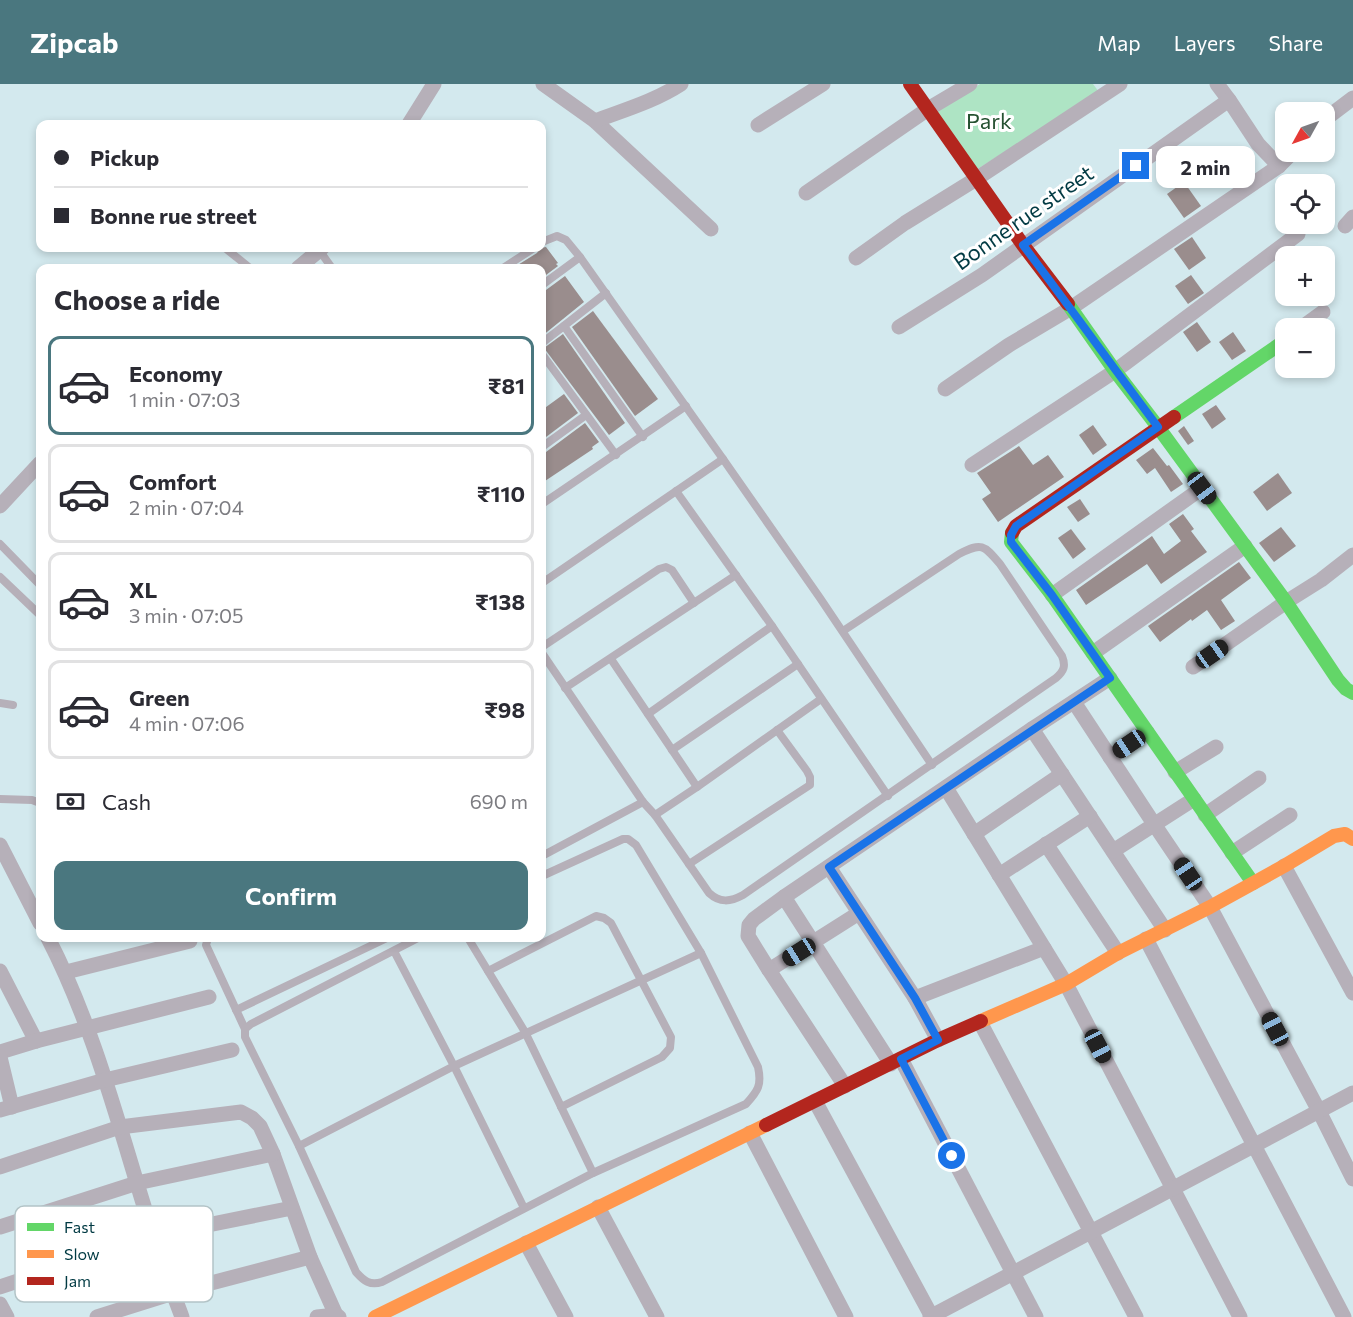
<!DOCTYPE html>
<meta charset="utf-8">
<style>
:root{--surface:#fff;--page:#f2f2f3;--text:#2b2b33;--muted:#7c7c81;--line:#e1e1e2;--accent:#4a777f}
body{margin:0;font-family:Commissioner,sans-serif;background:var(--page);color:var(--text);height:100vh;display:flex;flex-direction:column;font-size:22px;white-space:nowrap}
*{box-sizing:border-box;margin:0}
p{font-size:20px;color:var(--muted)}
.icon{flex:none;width:33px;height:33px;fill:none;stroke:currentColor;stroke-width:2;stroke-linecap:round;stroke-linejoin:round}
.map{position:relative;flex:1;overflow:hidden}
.panel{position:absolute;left:36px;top:180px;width:510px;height:678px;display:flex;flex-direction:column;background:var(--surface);border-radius:12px;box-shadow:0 3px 9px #0003}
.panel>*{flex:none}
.top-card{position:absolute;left:36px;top:36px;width:510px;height:132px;border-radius:12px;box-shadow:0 3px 9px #0003;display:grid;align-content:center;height:132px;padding:0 18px;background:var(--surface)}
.needle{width:39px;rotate:230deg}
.fabs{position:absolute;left:1275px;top:18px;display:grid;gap:12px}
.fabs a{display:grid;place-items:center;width:60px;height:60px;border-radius:12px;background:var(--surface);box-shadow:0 3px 9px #0003;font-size:30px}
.end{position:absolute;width:27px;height:27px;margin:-14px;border:8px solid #1a73e8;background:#fff;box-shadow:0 0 0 3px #fff}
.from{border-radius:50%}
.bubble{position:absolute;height:42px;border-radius:12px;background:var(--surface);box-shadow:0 3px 9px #0003;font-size:20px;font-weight:700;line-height:42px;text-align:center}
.car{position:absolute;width:18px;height:36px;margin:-18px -9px;border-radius:8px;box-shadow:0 0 4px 2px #0007;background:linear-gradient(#222 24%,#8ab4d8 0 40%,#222 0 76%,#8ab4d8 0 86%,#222 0)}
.top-card b{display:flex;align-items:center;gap:21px;height:57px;font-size:22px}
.top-card b+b{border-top:2px solid var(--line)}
.top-card i{width:15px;height:15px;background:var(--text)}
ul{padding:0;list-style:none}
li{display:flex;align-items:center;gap:18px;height:99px;margin:0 12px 9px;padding:0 6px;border:3px solid var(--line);border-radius:12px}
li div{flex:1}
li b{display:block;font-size:22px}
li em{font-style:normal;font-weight:700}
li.on{border-color:var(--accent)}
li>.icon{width:54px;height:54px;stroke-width:1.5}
h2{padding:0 18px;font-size:27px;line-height:72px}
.pay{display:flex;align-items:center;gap:15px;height:66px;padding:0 18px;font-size:22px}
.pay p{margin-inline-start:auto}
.cta{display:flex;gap:12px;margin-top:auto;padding:12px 18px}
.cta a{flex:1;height:69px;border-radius:12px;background:var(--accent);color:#fff;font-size:24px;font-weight:700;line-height:69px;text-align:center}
header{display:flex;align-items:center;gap:36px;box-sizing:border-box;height:84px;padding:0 30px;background:var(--accent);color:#fff}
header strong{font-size:28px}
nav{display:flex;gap:33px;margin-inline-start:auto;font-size:21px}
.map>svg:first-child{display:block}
</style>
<header>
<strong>Zipcab</strong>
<nav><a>Map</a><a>Layers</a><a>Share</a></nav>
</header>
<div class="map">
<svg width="1353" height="1233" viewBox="0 0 1353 1233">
<rect width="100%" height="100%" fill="#d3e9ee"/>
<path fill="#aee4c4" d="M980,0H1093L1099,8L976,86L936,28Z"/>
<g fill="#9a8d8d">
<path d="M1184,98L1201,122L1184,134L1167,110Z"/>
<path d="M1192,153L1206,174L1189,186L1174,165Z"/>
<path d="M546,163L558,179L556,180L558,182L542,194V184H513L537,169L540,164Z"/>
<path d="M1191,191L1204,209L1188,220L1175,202Z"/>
<path d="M565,192L584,218L542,252V207L546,206Z"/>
<path d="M593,227L658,315L635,332L572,243Z"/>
<path d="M1197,238L1211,258L1197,268L1183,248Z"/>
<path d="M1233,248L1246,267L1232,276L1219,258Z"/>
<path d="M563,250L625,339L609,351L544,264Z"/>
<path d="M564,310L578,329L542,356V326Z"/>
<path d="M1216,321L1226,335L1212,345L1202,330Z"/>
<path d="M585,339L599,358L592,363L593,365L542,399V369L546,368Z"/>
<path d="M1093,341L1107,361L1093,371L1079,351Z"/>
<path d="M1184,342L1194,357L1188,361L1178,347Z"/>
<path d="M1019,362L1033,381L1048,371L1064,393L998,438L982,415L991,409L977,389Z"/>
<path d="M1153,364L1167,382L1169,381L1183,400L1171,408L1155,384L1147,390L1136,376Z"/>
<path d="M1278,389L1292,409L1267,427L1253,408Z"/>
<path d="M1080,415L1090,430L1078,438L1067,423Z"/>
<path d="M1183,430L1194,445L1191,447L1207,468L1161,500L1147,480L1086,521L1076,506L1152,452L1164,470L1181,457L1169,440Z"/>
<path d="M1281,443L1296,462L1274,478L1259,459Z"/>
<path d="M1071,445L1086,465L1073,475L1058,454Z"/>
<path d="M1239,478L1251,494L1221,516L1235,537L1221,546L1207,526L1192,537L1191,535L1160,558L1148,542Z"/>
</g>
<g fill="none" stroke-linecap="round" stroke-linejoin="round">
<g stroke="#b6b0b9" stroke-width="8">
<path d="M542,158L557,152L566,156L580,173L723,375L820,514L932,681"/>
<path d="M225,164L250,184"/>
<path d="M319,166L332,184"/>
<path d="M503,184L534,164"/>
<path d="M542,201L580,173"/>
<path d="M564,242L643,353"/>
<path d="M542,259L606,209"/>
<path d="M542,270L616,371"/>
<path d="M542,363L586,331"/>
<path d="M676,407L772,542L888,712"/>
<path d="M542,420L686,322"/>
<path d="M0,460L40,501"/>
<path d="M0,493L40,531"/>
<path d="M542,499L723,375"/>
<path d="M542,563L659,485L666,483L672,486L694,519"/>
<path d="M542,569L643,718L655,731L709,809C720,819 730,818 743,811L1056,594C1064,587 1066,582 1062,572L1000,480C984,461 982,458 959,470L843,547"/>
<path d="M611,575L697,703"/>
<path d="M565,604L736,491"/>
<path d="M0,619L13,621"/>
<path d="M648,630L772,542"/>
<path d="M672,666L798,580"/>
<path d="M0,715L32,716L40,719"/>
<path d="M655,731L697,703L821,615"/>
<path d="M542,772L643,718"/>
<path d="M689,780L810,701V693L807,687L777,646"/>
<path d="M208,854L206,861L245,945"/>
<path d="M418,854L251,940L245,945V953L299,1062L356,1188C364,1197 370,1202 382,1198L593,1089L746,1020C758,1007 762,1001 758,983L701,869L636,761L628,755H623L542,792"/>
<path d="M468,854L525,948L593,1089"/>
<path d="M394,867L454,982L524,1124"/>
<path d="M488,887L596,832L604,834L611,839L671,953L670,964L662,973L561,1023"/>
<path d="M236,926L387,854"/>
<path d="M299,1062L454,982L701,869"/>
</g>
<g stroke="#b6b0b9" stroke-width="15">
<path d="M543,0L595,37L711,145"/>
<path d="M1217,0L1229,16L1258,60L1279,82"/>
<path d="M1324,36L1353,14"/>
<path d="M595,37C624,26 655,17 681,0"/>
<path d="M409,40L434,0"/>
<path d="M758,41L823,0"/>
<path d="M806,109L928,25L970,0"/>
<path d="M1345,142L1353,133"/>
<path d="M856,174L905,139L976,95L1120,0"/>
<path d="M298,184L322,164"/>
<path d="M899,243L982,191L1229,16"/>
<path d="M1301,244L1323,228"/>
<path d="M945,305L1009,261L1071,224L1279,82L1293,68"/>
<path d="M972,381L1115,287L1298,150"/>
<path d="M0,422L40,379"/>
<path d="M1052,511L1202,404"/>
<path d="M1093,569L1245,462"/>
<path d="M1193,583L1286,518L1321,496L1353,471"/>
<path d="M1074,618L1154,740L1210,823L1319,1027L1353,1095"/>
<path d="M1032,645L1165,846"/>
<path d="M1110,673L1147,648"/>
<path d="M1175,688L1216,663"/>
<path d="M946,704L1066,900L1240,1233"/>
<path d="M1205,731L1259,694"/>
<path d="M974,750L1062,690"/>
<path d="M1046,760L1118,869"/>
<path d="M0,761L40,839"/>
<path d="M1113,767L1194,715"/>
<path d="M1232,769L1290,731"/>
<path d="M1284,782L1353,909"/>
<path d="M829,783L915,914L938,956"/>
<path d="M999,791L1090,732"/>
<path d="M784,813L891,980"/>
<path d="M48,854C96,947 121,1051 153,1151C161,1179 172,1206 182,1233"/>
<path d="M1146,855L1344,1233"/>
<path d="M769,886L859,829"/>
<path d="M0,887L36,957"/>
<path d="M66,888L190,857"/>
<path d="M915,914L1044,864"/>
<path d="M980,938L1136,1233"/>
<path d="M0,968L36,957L209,913"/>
<path d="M0,973L12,1023"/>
<path d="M901,975L1036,1233"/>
<path d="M845,1002L769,886L748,852L749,841L754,835L784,813L1032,645L1110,594"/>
<path d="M815,1017L932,1233"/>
<path d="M0,1026L105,996L232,966"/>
<path d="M750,1049L846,1233"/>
<path d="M0,1083L120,1043L241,1028L252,1034L260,1042L273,1070L310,1173L336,1231"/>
<path d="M598,1123L657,1233"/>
<path d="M0,1143L137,1099L273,1070"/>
<path d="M526,1159L566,1233"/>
<path d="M0,1203L153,1152L292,1124"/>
<path d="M0,1220L7,1233"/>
<path d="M97,1233L173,1209L310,1173"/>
<path d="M317,1233L336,1231L339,1233"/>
<path d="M930,1233L1353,1009"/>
</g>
<g stroke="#63d668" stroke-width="14">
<path d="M1068,220L1115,287L1158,343L1286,518L1338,596L1346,605L1353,609"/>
<path d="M1174,333L1286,256"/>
<path d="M1012,449L1011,458L1052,511L1253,799"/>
</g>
<g stroke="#ff974d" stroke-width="14">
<path d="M981,937L1066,900L1118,869L1210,823L1284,782L1334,752L1345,750L1353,755"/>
<path d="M375,1233L766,1041"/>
</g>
<g stroke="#b3261e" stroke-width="14">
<path d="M910,0L1023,161L1068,220"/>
<path d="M1012,449L1016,442L1174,333"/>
<path d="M766,1041L938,956L981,937"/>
</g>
</g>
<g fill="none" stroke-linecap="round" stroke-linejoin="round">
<path stroke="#1a73e8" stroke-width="8" d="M952,1072L901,975L938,956L915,914L829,783L1110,594L1052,511L1011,458V451L1016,442L1158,343C1113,283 1069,222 1023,161L1136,82"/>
</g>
<g text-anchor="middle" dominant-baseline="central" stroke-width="6" stroke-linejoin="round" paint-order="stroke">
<g font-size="22" fill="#255131" stroke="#fff">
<text x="989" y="36">Park</text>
</g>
<g font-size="22" fill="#013a43" stroke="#fff">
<text transform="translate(1023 133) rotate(-35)">Bonne rue street</text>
</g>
</g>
<rect x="15" y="1122" width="198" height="96" rx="9" fill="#fff" stroke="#b3c4c7" stroke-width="1.5"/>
<rect x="27" y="1139" width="27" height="8" fill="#63d668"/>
<rect x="27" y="1166" width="27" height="8" fill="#ff974d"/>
<rect x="27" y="1193" width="27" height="8" fill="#b3261e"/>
<g font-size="16" fill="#013a43">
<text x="64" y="1149">Fast</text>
<text x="64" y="1176">Slow</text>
<text x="64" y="1203">Jam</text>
</g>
</svg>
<div class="fabs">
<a><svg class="needle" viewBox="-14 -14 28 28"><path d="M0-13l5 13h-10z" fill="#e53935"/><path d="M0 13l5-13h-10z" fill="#7c7c81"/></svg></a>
<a><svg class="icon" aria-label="locate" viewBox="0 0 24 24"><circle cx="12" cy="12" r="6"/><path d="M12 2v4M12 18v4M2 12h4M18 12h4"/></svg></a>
<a>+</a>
<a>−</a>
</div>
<i class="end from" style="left:952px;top:1072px"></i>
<i class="end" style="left:1136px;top:82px"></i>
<div class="bubble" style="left:1156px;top:62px;width:99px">2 min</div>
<i class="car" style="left:1202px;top:404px;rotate:143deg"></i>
<i class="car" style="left:1212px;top:570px;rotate:55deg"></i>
<i class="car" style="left:1129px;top:660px;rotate:236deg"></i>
<i class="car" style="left:1188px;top:790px;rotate:326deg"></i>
<i class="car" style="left:799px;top:868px;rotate:238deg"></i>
<i class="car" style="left:1275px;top:945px;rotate:332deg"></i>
<i class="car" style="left:1098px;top:962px;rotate:152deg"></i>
<div class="top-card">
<b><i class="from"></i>Pickup</b>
<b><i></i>Bonne rue street</b>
</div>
<section class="panel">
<h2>Choose a ride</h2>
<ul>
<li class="on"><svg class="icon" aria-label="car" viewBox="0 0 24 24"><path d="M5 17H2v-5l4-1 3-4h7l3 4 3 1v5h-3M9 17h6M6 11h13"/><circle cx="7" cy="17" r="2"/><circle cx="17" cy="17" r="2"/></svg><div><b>Economy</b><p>1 min · 07:03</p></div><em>₹81</em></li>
<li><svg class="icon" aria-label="car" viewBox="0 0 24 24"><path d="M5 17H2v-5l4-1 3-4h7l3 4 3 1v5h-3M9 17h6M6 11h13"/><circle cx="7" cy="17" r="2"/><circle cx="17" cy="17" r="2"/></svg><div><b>Comfort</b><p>2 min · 07:04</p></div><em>₹110</em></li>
<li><svg class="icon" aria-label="car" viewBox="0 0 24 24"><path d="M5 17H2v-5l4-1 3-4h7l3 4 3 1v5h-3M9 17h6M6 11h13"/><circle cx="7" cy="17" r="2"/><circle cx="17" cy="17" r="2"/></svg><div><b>XL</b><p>3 min · 07:05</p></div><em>₹138</em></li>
<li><svg class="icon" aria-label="car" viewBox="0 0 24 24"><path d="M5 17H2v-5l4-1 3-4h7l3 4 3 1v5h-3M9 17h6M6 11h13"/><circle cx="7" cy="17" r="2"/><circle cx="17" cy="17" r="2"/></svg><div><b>Green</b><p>4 min · 07:06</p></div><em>₹98</em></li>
</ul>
<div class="pay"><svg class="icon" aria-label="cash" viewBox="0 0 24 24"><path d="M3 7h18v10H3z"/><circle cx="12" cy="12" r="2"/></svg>Cash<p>690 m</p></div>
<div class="cta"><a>Confirm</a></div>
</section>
</div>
